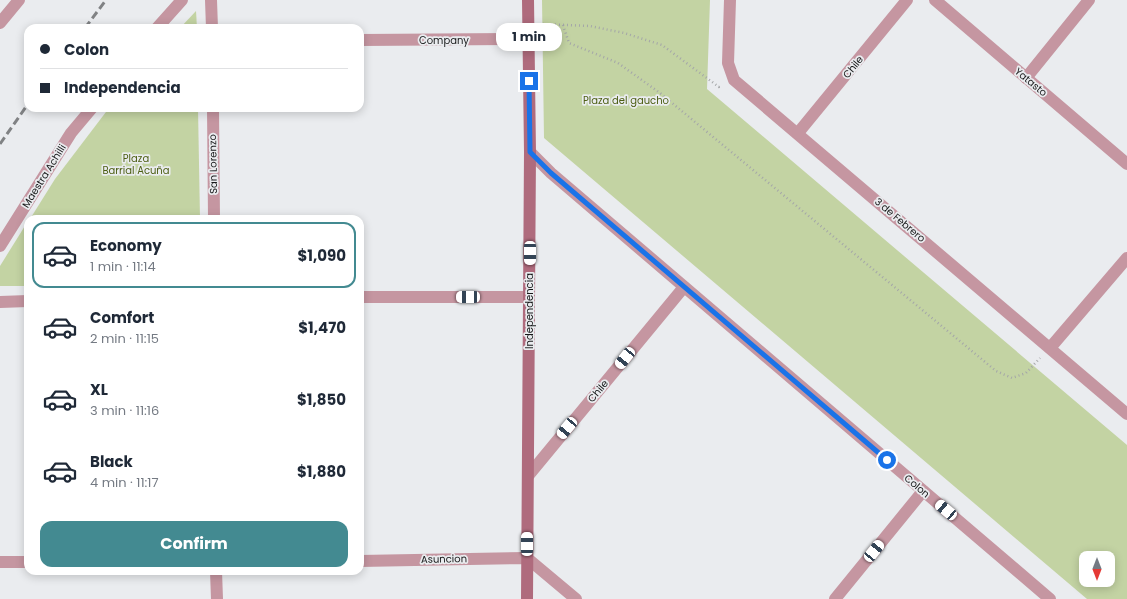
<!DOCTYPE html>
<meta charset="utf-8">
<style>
:root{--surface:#fff;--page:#f6f6f7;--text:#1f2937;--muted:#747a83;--line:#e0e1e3;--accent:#438a91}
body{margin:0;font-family:Poppins,sans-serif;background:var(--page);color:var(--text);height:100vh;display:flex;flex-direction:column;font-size:15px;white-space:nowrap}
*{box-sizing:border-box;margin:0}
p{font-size:13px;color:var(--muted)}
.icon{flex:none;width:22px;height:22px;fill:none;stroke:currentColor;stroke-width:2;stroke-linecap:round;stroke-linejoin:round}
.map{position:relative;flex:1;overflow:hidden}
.drawer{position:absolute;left:24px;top:215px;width:340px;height:360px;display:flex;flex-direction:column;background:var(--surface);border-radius:12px;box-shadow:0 2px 10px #0003}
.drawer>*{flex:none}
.hud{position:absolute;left:24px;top:24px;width:340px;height:88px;border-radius:12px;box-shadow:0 2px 10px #0003;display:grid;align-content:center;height:88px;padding:0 16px;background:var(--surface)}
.needle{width:26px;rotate:180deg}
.controls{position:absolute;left:1079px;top:551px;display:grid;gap:8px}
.controls a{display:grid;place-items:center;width:36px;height:36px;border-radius:8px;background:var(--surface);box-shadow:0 2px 10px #0003;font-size:20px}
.end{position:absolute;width:18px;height:18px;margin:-9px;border:5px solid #1a73e8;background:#fff;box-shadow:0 0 0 2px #fff}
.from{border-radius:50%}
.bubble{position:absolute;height:28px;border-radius:12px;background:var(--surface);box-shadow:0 2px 10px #0003;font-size:13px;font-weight:700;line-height:28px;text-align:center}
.car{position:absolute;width:12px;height:24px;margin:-12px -6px;border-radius:5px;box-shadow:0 0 3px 1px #0007;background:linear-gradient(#fff 24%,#345 0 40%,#fff 0 76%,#345 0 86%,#fff 0)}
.hud b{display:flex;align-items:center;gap:14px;height:38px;font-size:15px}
.hud b+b{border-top:1px solid var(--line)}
.hud i{width:10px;height:10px;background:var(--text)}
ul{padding:7px 0 0;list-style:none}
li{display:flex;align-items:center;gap:12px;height:66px;margin:0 8px 6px;padding:0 8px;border:2px solid transparent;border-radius:12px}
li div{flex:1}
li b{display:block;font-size:15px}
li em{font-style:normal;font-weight:700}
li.selected{border-color:var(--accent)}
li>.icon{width:36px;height:36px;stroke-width:1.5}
.action{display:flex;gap:8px;margin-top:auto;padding:8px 16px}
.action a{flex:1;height:46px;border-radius:12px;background:var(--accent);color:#fff;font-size:16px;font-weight:700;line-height:46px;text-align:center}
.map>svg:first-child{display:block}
</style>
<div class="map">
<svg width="1127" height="599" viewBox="0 0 1127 599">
<rect width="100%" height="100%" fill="#eaecef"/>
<g fill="#c3d3a3" fill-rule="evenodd">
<path d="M542,0H710L707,89L1127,445V599H1087L544,138ZM1086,558H1108V580H1086Z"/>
<path d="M196,11L197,28H180Z"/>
<path d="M109,108H198L200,219H30L55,179Z"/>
<path d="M28,221V286H0V266Z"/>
</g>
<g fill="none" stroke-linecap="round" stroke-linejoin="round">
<g stroke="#a4a6a8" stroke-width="2.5" stroke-dasharray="1 3" stroke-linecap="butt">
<path d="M543,24L590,26L624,33L662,45L719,87L721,86"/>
<path d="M563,25L569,43L618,63L660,93L996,371L1012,378L1026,373L1040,358"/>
</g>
<g stroke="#c596a1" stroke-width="12">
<path d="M211,0L212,28"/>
<path d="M730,0L728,63L734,80L1127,414"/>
<path d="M935,0L1127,164"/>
<path d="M0,23L19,0"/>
<path d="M157,28L182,0"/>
<path d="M360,40L528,39"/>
<path d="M1026,78L1089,0"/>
<path d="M213,108L214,219"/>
<path d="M798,133L907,0"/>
<path d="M530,152L551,173L1050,599"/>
<path d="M0,246L71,133L92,108"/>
<path d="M360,297H529"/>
<path d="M0,302L28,301"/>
<path d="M1050,348L1127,258"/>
<path d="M528,476L684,287"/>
<path d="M360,561L527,558L576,599"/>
<path d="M0,562H28"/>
<path d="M216,571L217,599"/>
<path d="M835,599L923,491"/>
</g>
<path stroke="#af6b7d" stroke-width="12" d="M527,599L530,152L528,0"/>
<g stroke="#808284" stroke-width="3" stroke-dasharray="8 4" stroke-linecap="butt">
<path d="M85,28L106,0"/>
<path d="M0,144L28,104"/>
</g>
</g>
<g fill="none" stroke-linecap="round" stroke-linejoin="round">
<path stroke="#1a73e8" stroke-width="5" d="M529,81L530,152L551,173L887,460"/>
</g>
<g text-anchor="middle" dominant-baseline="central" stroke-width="3.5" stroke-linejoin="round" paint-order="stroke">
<g font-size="10" fill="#171819" stroke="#eaecef">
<text x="444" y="40">Company</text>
<text transform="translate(853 67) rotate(-51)">Chile</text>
<text transform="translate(1031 82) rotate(40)">Yatasto</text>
<text transform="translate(213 164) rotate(-91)">San Lorenzo</text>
<text transform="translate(44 176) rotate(-58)">Maestra Achilli</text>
<text transform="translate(900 220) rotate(40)">3 de Febrero</text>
<text transform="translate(529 311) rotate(-90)">Independencia</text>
<text transform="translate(598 391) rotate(-50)">Chile</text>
<text transform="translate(917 486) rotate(40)">Colon</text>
<text transform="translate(444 559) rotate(-1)">Asuncion</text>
</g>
<g font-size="10" fill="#4d5f14" stroke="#eaecef">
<text x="626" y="100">Plaza del gaucho</text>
<text x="136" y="158">Plaza<tspan x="136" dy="12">Barrial Acuña</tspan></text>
</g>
</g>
</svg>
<div class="controls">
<a><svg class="needle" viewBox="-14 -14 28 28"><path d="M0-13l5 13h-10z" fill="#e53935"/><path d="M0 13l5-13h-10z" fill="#747a83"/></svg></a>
</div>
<i class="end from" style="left:887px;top:460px"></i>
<i class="end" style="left:529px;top:81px"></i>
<div class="bubble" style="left:496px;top:23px;width:66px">1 min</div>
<i class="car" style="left:530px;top:253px;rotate:180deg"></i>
<i class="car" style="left:468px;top:297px;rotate:270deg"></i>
<i class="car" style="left:625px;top:358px;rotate:219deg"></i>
<i class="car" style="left:567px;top:428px;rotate:220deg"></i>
<i class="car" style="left:946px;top:510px;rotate:310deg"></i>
<i class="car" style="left:527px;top:544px;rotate:0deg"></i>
<i class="car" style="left:874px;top:551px;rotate:39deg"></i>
<div class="hud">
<b><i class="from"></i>Colon</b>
<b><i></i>Independencia</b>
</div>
<section class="drawer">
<ul>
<li class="selected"><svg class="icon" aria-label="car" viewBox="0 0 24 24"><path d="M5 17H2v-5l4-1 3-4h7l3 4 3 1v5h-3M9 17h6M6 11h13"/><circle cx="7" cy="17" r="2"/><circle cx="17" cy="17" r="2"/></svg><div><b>Economy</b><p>1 min · 11:14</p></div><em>$1,090</em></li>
<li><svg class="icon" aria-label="car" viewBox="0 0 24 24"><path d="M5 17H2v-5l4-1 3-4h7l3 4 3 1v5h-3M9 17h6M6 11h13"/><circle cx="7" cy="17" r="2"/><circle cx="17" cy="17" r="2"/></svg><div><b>Comfort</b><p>2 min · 11:15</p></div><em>$1,470</em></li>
<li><svg class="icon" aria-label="car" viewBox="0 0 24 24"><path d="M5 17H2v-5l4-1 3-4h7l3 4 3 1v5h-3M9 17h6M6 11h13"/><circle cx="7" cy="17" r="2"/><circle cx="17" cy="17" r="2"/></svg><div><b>XL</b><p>3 min · 11:16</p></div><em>$1,850</em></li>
<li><svg class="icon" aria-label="car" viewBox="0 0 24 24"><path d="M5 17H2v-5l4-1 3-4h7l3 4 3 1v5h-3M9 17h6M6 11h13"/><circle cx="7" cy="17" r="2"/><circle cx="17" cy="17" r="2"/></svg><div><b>Black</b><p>4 min · 11:17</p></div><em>$1,880</em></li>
</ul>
<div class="action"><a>Confirm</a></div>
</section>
</div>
